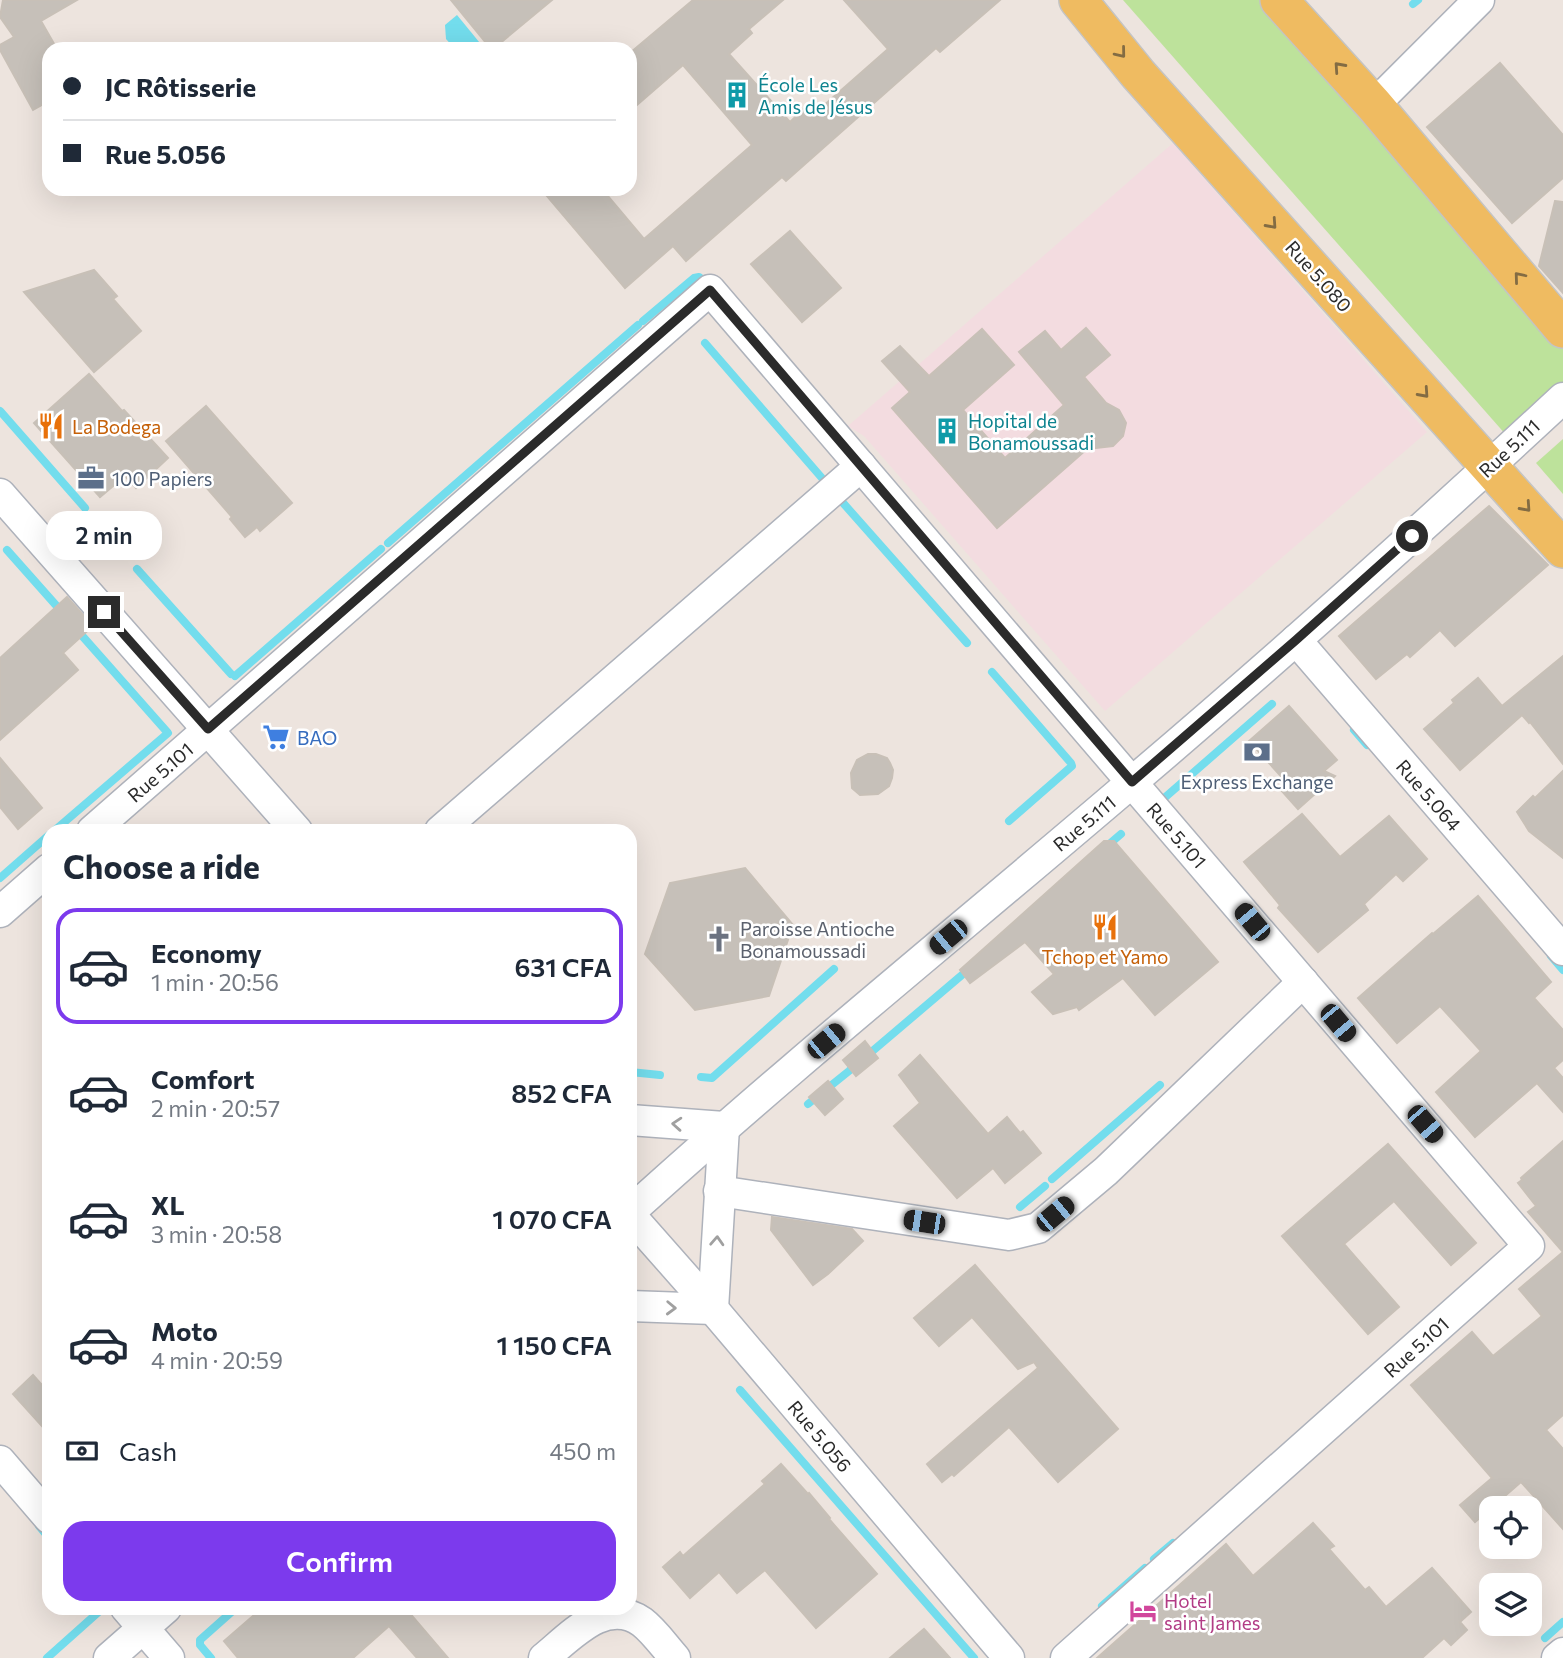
<!DOCTYPE html>
<meta charset="utf-8">
<style>
:root{--surface:#fff;--page:#f6f6f7;--text:#1f2937;--muted:#747a83;--line:#e0e1e3;--accent:#7c3aed}
body{margin:0;font-family:Commissioner,sans-serif;background:var(--page);color:var(--text);height:100vh;display:flex;flex-direction:column;font-size:26px;white-space:nowrap}
*{box-sizing:border-box;margin:0}
p{font-size:23px;color:var(--muted)}
.icon{flex:none;width:38px;height:38px;fill:none;stroke:currentColor;stroke-width:2;stroke-linecap:round;stroke-linejoin:round}
.map{position:relative;flex:1;overflow:hidden}
.sheet{position:absolute;left:42px;top:824px;width:595px;height:791px;display:flex;flex-direction:column;background:var(--surface);border-radius:21px;box-shadow:0 7px 28px #0002}
.sheet>*{flex:none}
.banner{position:absolute;left:42px;top:42px;width:595px;height:154px;border-radius:21px;box-shadow:0 7px 28px #0002;display:grid;align-content:center;height:154px;padding:0 21px;background:var(--surface)}
.buttons{position:absolute;left:1479px;top:1496px;display:grid;gap:14px}
.buttons a{display:grid;place-items:center;width:63px;height:63px;border-radius:14px;background:var(--surface);box-shadow:0 7px 28px #0002;font-size:35px}
.end{position:absolute;width:32px;height:32px;margin:-16px;border:9px solid #2b2b2b;background:#fff;box-shadow:0 0 0 4px #fff}
.from{border-radius:50%}
.bubble{position:absolute;height:49px;border-radius:21px;background:var(--surface);box-shadow:0 7px 28px #0002;font-size:23px;font-weight:600;line-height:49px;text-align:center}
.car{position:absolute;width:21px;height:42px;margin:-21px -10px;border-radius:9px;box-shadow:0 0 5px 2px #0007;background:linear-gradient(#222 24%,#8ab4d8 0 40%,#222 0 76%,#8ab4d8 0 86%,#222 0)}
.banner b{display:flex;align-items:center;gap:24px;height:66px;font-size:26px}
.banner b+b{border-top:2px solid var(--line)}
.banner i{width:18px;height:18px;background:var(--text)}
ul{padding:0;list-style:none}
li{display:flex;align-items:center;gap:21px;height:116px;margin:0 14px 10px;padding:0 7px;border:4px solid transparent;border-radius:21px}
li div{flex:1}
li b{display:block;font-size:26px}
li em{font-style:normal;font-weight:600}
li.current{border-color:var(--accent)}
li>.icon{width:63px;height:63px;stroke-width:1.5}
h2{padding:0 21px;font-size:32px;line-height:84px}
.pay{display:flex;align-items:center;gap:18px;height:77px;padding:0 21px;font-size:26px}
.pay p{margin-inline-start:auto}
.action{display:flex;gap:14px;margin-top:auto;padding:14px 21px}
.action a{flex:1;height:80px;border-radius:21px;background:var(--accent);color:#fff;font-size:28px;font-weight:600;line-height:80px;text-align:center}
.map>svg:first-child{display:block}
</style>
<div class="map">
<svg width="1563" height="1658" viewBox="0 0 1563 1658">
<rect width="100%" height="100%" fill="#ede4de"/>
<path fill="#f3dce0" d="M1173,143L1427,432L1105,711L864,436L848,426Z"/>
<g fill="#bde29b">
<path d="M1123,0H1265L1563,338V387L1507,436Z"/>
<path d="M1563,439V494L1536,463Z"/>
</g>
<path fill="#73dded" d="M457,15L484,48L455,49L446,39L445,25Z"/>
<g fill="none" stroke-linecap="round" stroke-linejoin="round">
<g stroke="#73dded" stroke-width="8">
<path d="M1413,4L1418,0"/>
<path d="M643,321L694,278L699,277L708,284"/>
<path d="M705,343L828,485"/>
<path d="M0,411L85,508"/>
<path d="M836,495L967,643"/>
<path d="M388,543L638,325"/>
<path d="M7,550L62,612"/>
<path d="M137,569L231,674"/>
<path d="M992,672L1071,763L1072,766L1009,821"/>
<path d="M235,676L381,549"/>
<path d="M1354,730L1367,745"/>
<path d="M1166,805L1162,800L1272,704"/>
<path d="M54,831L168,733L77,630"/>
<path d="M1107,846L1121,834"/>
<path d="M0,878L49,835"/>
<path d="M1551,956L1563,970"/>
<path d="M630,1072L660,1075"/>
<path d="M701,1077L712,1078L834,969"/>
<path d="M808,1104L849,1071L969,969"/>
<path d="M1052,1179L1160,1085"/>
<path d="M1020,1207L1045,1186"/>
<path d="M740,1390L974,1658"/>
<path d="M39,1526L49,1538"/>
<path d="M1154,1559L1173,1543"/>
<path d="M1102,1606L1145,1568"/>
<path d="M1545,1638L1563,1622"/>
<path d="M47,1658L103,1608"/>
<path d="M211,1658L200,1645V1640L236,1608"/>
</g>
</g>
<g fill="#c6c0b9" stroke="#c8c0b7" stroke-width="2">
<path d="M3,0H77L41,21L57,49H49V101L33,110L0,50V45L14,37L0,17Z"/>
<path d="M451,0H552L493,49H491Z"/>
<path d="M693,0H783L749,29L752,33L729,54L790,122L806,107L813,115L888,49L844,0H1000L940,52L936,48L786,181L782,177L686,261L673,246L625,288L541,189H602L644,239L752,145L683,65L630,111V53Z"/>
<path d="M1500,63L1563,135V178L1512,223L1427,127Z"/>
<path d="M1555,201L1563,202V293L1539,266Z"/>
<path d="M790,231L841,288L802,322L751,264Z"/>
<path d="M94,270L117,296L113,299L141,331L94,372L24,292Z"/>
<path d="M1086,328L1110,355L1084,377L1106,403L1119,410L1126,423L1123,436L1113,446L1087,449L997,528L892,408L910,392L882,361L900,346L929,376L982,329L1014,365L963,410L1005,458L1064,405L1019,352L1045,331L1061,350Z"/>
<path d="M89,374L122,411L124,410L168,458L136,488L125,476L100,497L34,423Z"/>
<path d="M206,406L292,503L260,531L257,527L245,537L230,519L232,517L166,441Z"/>
<path d="M1489,506L1548,565L1455,646L1440,630L1410,657L1407,654L1376,679L1339,636Z"/>
<path d="M67,597L93,626L63,653L78,670L0,740V658Z"/>
<path d="M1563,656V764L1530,722L1529,723L1522,715L1460,770L1424,729L1454,703L1452,700L1478,678L1502,706Z"/>
<path d="M1289,706L1337,760L1324,771L1335,776L1298,809L1281,790L1288,784L1249,741Z"/>
<path d="M868,754H876L887,758L890,763L893,770L892,778L889,786L878,794L860,795L852,788L851,773L857,760Z"/>
<path d="M0,758L42,808L18,829L0,807Z"/>
<path d="M1563,771V858L1529,831L1517,812L1533,796L1535,798Z"/>
<path d="M1302,814L1340,857L1389,816L1427,859L1403,881L1396,874L1364,904L1368,910L1318,952L1278,908L1280,905L1244,862Z"/>
<path d="M1104,841H1114L1218,962L1155,1015L1123,978L1079,1010L1077,1007L1053,1014L1032,992L1054,974L1025,942L970,983L960,970Z"/>
<path d="M745,868L793,925L769,996L695,1010L645,954L670,883Z"/>
<path d="M1478,896L1551,982L1534,998L1563,1030V1060L1554,1068L1563,1078V1112L1537,1083L1475,1137L1436,1092L1481,1051L1440,1006L1397,1043L1358,998L1432,933L1433,934Z"/>
<path d="M865,1041L878,1058L856,1076L843,1060Z"/>
<path d="M920,1055L988,1134L1007,1117L1020,1133L1023,1131L1041,1153L1005,1183L993,1168L957,1198L894,1126L920,1103L899,1075Z"/>
<path d="M828,1081L843,1099L825,1115L809,1097Z"/>
<path d="M1563,1141V1415L1546,1430L1563,1449V1529L1521,1482L1475,1522L1460,1505L1492,1478L1411,1385L1472,1332L1493,1356L1542,1316L1519,1289L1563,1252L1528,1212L1536,1206L1518,1183L1522,1180L1521,1178Z"/>
<path d="M1388,1144L1476,1243L1451,1265L1394,1201L1344,1244L1399,1307L1368,1334L1282,1236Z"/>
<path d="M772,1217L852,1229L863,1241L828,1274L813,1285L771,1230Z"/>
<path d="M975,1265L1118,1429L1058,1482L1009,1427L954,1476L952,1474L942,1482L927,1464L1038,1368L1034,1362L1018,1369L972,1317L939,1346L914,1318Z"/>
<path d="M33,1375L49,1393V1434L13,1394Z"/>
<path d="M781,1464L808,1494L809,1493L830,1518L829,1519L877,1574L816,1628L765,1570L737,1593L719,1572L690,1598L663,1567L680,1552L683,1556L765,1484L762,1481Z"/>
<path d="M1313,1523L1334,1546L1329,1549L1365,1590L1369,1587L1386,1607L1432,1568L1471,1612L1460,1622L1467,1630L1451,1645L1444,1638L1422,1658H1097L1226,1544L1253,1576Z"/>
<path d="M262,1608H409L407,1610L448,1658H417L389,1626L353,1658H238L224,1641Z"/>
<path d="M924,1629L950,1658H890Z"/>
</g>
<g fill="none" stroke-linecap="round" stroke-linejoin="round">
<g stroke="#aeb2bb" stroke-width="33">
<g id="minor">
<path d="M1374,105L1479,0"/>
<path d="M0,494L297,831"/>
<path d="M1296,640L1563,950"/>
<path d="M92,831L710,290L1529,1246L1066,1658"/>
<path d="M440,831L861,466"/>
<path d="M0,912L49,869"/>
<path d="M630,1120L724,1127L713,1309L630,1306"/>
<path d="M719,1191L1009,1235L1038,1228L1106,1171L1303,982"/>
<path d="M630,1212C793,1064 964,926 1131,783C1278,658 1422,529 1563,398"/>
<path d="M630,1215L713,1309L1009,1658"/>
<path d="M0,1461L49,1518"/>
<path d="M126,1608L169,1658"/>
<path d="M109,1658L166,1608"/>
<path d="M544,1658C571,1636 606,1596 642,1622C654,1631 665,1647 675,1658"/>
<path d="M1557,1658L1563,1653"/>
</g>
</g>
<g stroke="#c4c4c4" stroke-width="40">
<g id="major">
<path d="M1078,0L1138,74L1563,549"/>
<path d="M1279,0L1374,105L1563,329"/>
</g>
</g>
<use href="#minor" stroke="#fff" stroke-width="30"/>
<use href="#major" stroke="#efbb61" stroke-width="37"/>
</g>
<defs><path id="oneway-chevron" d="M-2-3.5L2.5 0L-2 3.5" fill="none" stroke-width="1.6" stroke-linecap="round" stroke-linejoin="round" transform="scale(1.75)"/></defs>
<g stroke="#836c43">
<use href="#oneway-chevron" transform="translate(1121 53) rotate(51)"/>
<use href="#oneway-chevron" transform="translate(1339 67) rotate(-132)"/>
<use href="#oneway-chevron" transform="translate(1272 224) rotate(48)"/>
<use href="#oneway-chevron" transform="translate(1519 277) rotate(-130)"/>
<use href="#oneway-chevron" transform="translate(1424 393) rotate(48)"/>
<use href="#oneway-chevron" transform="translate(1526 507) rotate(48)"/>
</g>
<g stroke="#a0a0a0">
<use href="#oneway-chevron" transform="translate(677 1124) rotate(-176)"/>
<use href="#oneway-chevron" transform="translate(717 1241) rotate(-87)"/>
<use href="#oneway-chevron" transform="translate(671 1308) rotate(2)"/>
</g>
<g fill="none" stroke-linecap="round" stroke-linejoin="round">
<path stroke="#2b2b2b" stroke-width="9" d="M104,612L208,729L710,290L1132,782L1296,640L1412,536"/>
</g>
<defs>
<g id="building-bare" transform="scale(2.1)"><path d="M-4-6H4V6H1V3H-1V6H-4ZM-2.5-4.3h1.7v1.8h-1.7ZM.8-4.3h1.7v1.8H.8ZM-2.5-1h1.7V.8h-1.7ZM.8-1h1.7V.8H.8Z" fill="#0f9aa8" stroke="#fff" stroke-width="2.5" paint-order="stroke"/></g>
<g id="restaurant-bare" transform="scale(2.1)"><path d="M-5-6h1v4h1v-4h1v4h1v-4h1v5L-1.5 .5V6h-2V.5L-5-1ZM5-6V6H3V1.5H1.5Q1.5-4 5-6Z" fill="#e8710a" stroke="#fff" stroke-width="2.5" paint-order="stroke"/></g>
<g id="office-bare" transform="scale(2.1)"><path d="M-6-3h4V-5.5h4V-3h4V5H-6ZM-1-4.5V-3h2v-1.5ZM-6 0V1H6V0Z" fill="#5c6f8a" stroke="#fff" stroke-width="2.5" paint-order="stroke"/></g>
<g id="supermarket-bare" transform="scale(2.1)"><path d="M-6-5.5h2.5l.6 2H6L4.5 2H-2.5L-4.4-4H-6ZM-1.5 3.2a1.3 1.3 0 1 0 .1 0ZM3 3.2a1.3 1.3 0 1 0 .1 0Z" fill="#3f7fe0" stroke="#fff" stroke-width="2.5" paint-order="stroke"/></g>
<g id="bank-bare" transform="scale(2.1)"><path d="M-6-4H6V4H-6ZM0-2.3a2.3 2.3 0 1 0 0 4.6a2.3 2.3 0 1 0 0-4.6Z" fill="#5c6f8a" stroke="#fff" stroke-width="2.5" paint-order="stroke"/></g>
<g id="church-bare" transform="scale(2.1)"><path d="M-1.2-6h2.4v3.5h3.3v2.4h-3.3V6h-2.4V-.1h-3.3v-2.4h3.3Z" fill="#6b7280" stroke="#fff" stroke-width="2.5" paint-order="stroke"/></g>
<g id="hotel-bare" transform="scale(2.1)"><path d="M-6-4.5h1.5V1H6V5H4.5V3h-9V5H-6ZM-4 0a1.8 1.8 0 1 1 3.6 0ZM.5 0V-2.5h3Q6-2.5 6 0Z" fill="#d1479c" stroke="#fff" stroke-width="2.5" paint-order="stroke"/></g>
</defs>
<g fill-rule="evenodd">
<use href="#building-bare" x="737" y="95"/>
<use href="#restaurant-bare" x="51" y="426"/>
<use href="#building-bare" x="947" y="431"/>
<use href="#office-bare" x="91" y="478"/>
<use href="#supermarket-bare" x="276" y="737"/>
<use href="#bank-bare" x="1257" y="752"/>
<use href="#restaurant-bare" x="1105" y="927"/>
<use href="#church-bare" x="719" y="939"/>
<use href="#hotel-bare" x="1143" y="1611"/>
</g>
<g text-anchor="middle" dominant-baseline="central" stroke-width="5" stroke-linejoin="round" paint-order="stroke">
<g font-size="19" fill="#0d838f" stroke="#fff" text-anchor="start">
<text x="758" y="84">École Les<tspan x="758" dy="22">Amis de Jésus</tspan></text>
<text x="968" y="420">Hopital de<tspan x="968" dy="22">Bonamoussadi</tspan></text>
</g>
<g font-size="19" fill="#2b2b2b" stroke="#fff">
<text transform="translate(1319 276) rotate(48)">Rue 5.080</text>
<text transform="translate(1509 448) rotate(-43)">Rue 5.111</text>
<text transform="translate(160 772) rotate(-41)">Rue 5.101</text>
<text transform="translate(1429 795) rotate(49)">Rue 5.064</text>
<text transform="translate(1084 823) rotate(-40)">Rue 5.111</text>
<text transform="translate(1177 835) rotate(49)">Rue 5.101</text>
<text transform="translate(1416 1347) rotate(-42)">Rue 5.101</text>
<text transform="translate(820 1436) rotate(50)">Rue 5.056</text>
</g>
<g font-size="19" fill="#c56008" stroke="#fff" text-anchor="start">
<text x="72" y="426">La Bodega</text>
<text x="1105" y="956" text-anchor="middle">Tchop et Yamo</text>
</g>
<g font-size="19" fill="#4e5e75" stroke="#fff" text-anchor="start">
<text x="112" y="478">100 Papiers</text>
<text x="1257" y="781" text-anchor="middle">Express Exchange</text>
</g>
<g font-size="19" fill="#366cbe" stroke="#fff" text-anchor="start">
<text x="297" y="737">BAO</text>
</g>
<g font-size="19" fill="#5b616d" stroke="#fff" text-anchor="start">
<text x="740" y="928">Paroisse Antioche<tspan x="740" dy="22">Bonamoussadi</tspan></text>
</g>
<g font-size="19" fill="#b23c85" stroke="#fff" text-anchor="start">
<text x="1164" y="1600">Hotel<tspan x="1164" dy="22">saint James</tspan></text>
</g>
</g>
</svg>
<div class="buttons">
<a><svg class="icon" aria-label="locate" viewBox="0 0 24 24"><circle cx="12" cy="12" r="6"/><path d="M12 2v4M12 18v4M2 12h4M18 12h4"/></svg></a>
<a><svg class="icon" aria-label="layers" viewBox="0 0 24 24"><path d="M12 4l9 5-9 5-9-5zM3 14l9 5 9-5"/></svg></a>
</div>
<i class="end from" style="left:1412px;top:536px"></i>
<i class="end" style="left:104px;top:612px"></i>
<div class="bubble" style="left:46px;top:511px;width:116px">2 min</div>
<i class="car" style="left:1252px;top:922px;rotate:320deg"></i>
<i class="car" style="left:948px;top:937px;rotate:230deg"></i>
<i class="car" style="left:1338px;top:1023px;rotate:140deg"></i>
<i class="car" style="left:826px;top:1041px;rotate:50deg"></i>
<i class="car" style="left:1425px;top:1124px;rotate:139deg"></i>
<i class="car" style="left:1055px;top:1214px;rotate:50deg"></i>
<i class="car" style="left:924px;top:1222px;rotate:279deg"></i>
<div class="banner">
<b><i class="from"></i>JC Rôtisserie</b>
<b><i></i>Rue 5.056</b>
</div>
<section class="sheet">
<h2>Choose a ride</h2>
<ul>
<li class="current"><svg class="icon" aria-label="car" viewBox="0 0 24 24"><path d="M5 17H2v-5l4-1 3-4h7l3 4 3 1v5h-3M9 17h6M6 11h13"/><circle cx="7" cy="17" r="2"/><circle cx="17" cy="17" r="2"/></svg><div><b>Economy</b><p>1 min · 20:56</p></div><em>631 CFA</em></li>
<li><svg class="icon" aria-label="car" viewBox="0 0 24 24"><path d="M5 17H2v-5l4-1 3-4h7l3 4 3 1v5h-3M9 17h6M6 11h13"/><circle cx="7" cy="17" r="2"/><circle cx="17" cy="17" r="2"/></svg><div><b>Comfort</b><p>2 min · 20:57</p></div><em>852 CFA</em></li>
<li><svg class="icon" aria-label="car" viewBox="0 0 24 24"><path d="M5 17H2v-5l4-1 3-4h7l3 4 3 1v5h-3M9 17h6M6 11h13"/><circle cx="7" cy="17" r="2"/><circle cx="17" cy="17" r="2"/></svg><div><b>XL</b><p>3 min · 20:58</p></div><em>1 070 CFA</em></li>
<li><svg class="icon" aria-label="car" viewBox="0 0 24 24"><path d="M5 17H2v-5l4-1 3-4h7l3 4 3 1v5h-3M9 17h6M6 11h13"/><circle cx="7" cy="17" r="2"/><circle cx="17" cy="17" r="2"/></svg><div><b>Moto</b><p>4 min · 20:59</p></div><em>1 150 CFA</em></li>
</ul>
<div class="pay"><svg class="icon" aria-label="cash" viewBox="0 0 24 24"><path d="M3 7h18v10H3z"/><circle cx="12" cy="12" r="2"/></svg>Cash<p>450 m</p></div>
<div class="action"><a>Confirm</a></div>
</section>
</div>
